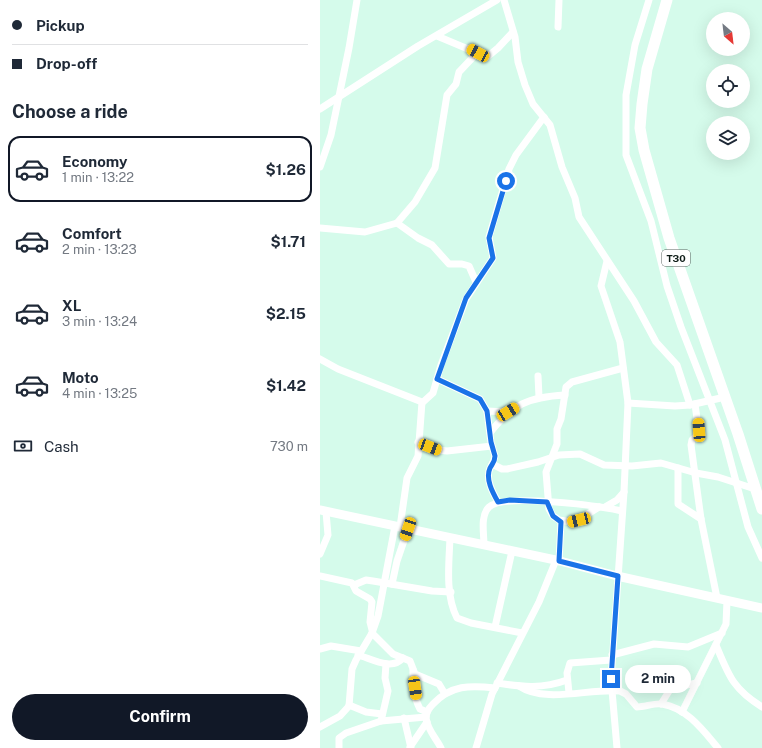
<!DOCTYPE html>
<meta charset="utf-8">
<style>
:root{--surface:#fff;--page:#f2f2f3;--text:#1f2937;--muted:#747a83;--line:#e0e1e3;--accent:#111827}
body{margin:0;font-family:"Public Sans",sans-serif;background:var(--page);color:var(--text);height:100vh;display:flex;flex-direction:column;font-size:15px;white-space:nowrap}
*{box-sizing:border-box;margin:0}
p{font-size:13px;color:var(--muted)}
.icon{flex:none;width:22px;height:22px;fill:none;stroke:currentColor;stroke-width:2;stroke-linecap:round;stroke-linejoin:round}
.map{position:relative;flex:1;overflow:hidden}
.side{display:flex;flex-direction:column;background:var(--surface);width:320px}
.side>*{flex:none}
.top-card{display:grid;align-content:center;height:88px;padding:0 12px;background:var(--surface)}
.needle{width:26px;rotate:152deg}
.buttons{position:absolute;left:386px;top:12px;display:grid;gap:8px}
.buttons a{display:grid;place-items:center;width:44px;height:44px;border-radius:50%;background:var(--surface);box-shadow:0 4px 16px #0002;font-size:20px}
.end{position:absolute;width:18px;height:18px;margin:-9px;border:5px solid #1a73e8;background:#fff;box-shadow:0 0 0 2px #fff}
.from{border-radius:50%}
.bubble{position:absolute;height:28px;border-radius:14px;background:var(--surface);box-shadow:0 4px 16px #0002;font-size:13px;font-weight:700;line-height:28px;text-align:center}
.car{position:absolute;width:12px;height:24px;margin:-12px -6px;border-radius:5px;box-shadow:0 0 3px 1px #0007;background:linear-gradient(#f5c518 24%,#345 0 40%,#f5c518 0 76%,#345 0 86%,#f5c518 0)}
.top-card b{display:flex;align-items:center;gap:14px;height:38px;font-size:15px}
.top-card b+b{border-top:1px solid var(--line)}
.top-card i{width:10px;height:10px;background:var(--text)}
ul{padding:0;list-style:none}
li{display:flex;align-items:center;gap:12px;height:66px;margin:0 8px 6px;padding:0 4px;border:2px solid transparent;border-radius:12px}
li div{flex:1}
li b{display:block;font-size:15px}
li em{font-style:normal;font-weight:700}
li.on{border-color:var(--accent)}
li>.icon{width:36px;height:36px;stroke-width:1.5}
h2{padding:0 12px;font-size:18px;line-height:48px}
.pay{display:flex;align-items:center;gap:10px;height:44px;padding:0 12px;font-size:15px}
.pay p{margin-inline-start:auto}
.button{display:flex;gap:8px;margin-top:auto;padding:8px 12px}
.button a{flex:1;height:46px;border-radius:24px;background:var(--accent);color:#fff;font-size:16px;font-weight:700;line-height:46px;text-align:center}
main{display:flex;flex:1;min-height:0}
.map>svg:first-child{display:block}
</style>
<main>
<section class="side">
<div class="top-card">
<b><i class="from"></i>Pickup</b>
<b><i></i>Drop-off</b>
</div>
<h2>Choose a ride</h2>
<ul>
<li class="on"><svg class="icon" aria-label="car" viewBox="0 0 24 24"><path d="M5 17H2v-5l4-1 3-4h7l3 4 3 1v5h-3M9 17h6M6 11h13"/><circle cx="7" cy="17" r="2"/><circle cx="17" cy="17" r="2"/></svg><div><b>Economy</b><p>1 min · 13:22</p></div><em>$1.26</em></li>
<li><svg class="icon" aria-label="car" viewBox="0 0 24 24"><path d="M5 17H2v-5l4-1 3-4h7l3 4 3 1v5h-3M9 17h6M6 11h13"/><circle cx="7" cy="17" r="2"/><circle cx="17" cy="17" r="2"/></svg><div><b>Comfort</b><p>2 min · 13:23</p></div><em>$1.71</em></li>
<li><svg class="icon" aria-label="car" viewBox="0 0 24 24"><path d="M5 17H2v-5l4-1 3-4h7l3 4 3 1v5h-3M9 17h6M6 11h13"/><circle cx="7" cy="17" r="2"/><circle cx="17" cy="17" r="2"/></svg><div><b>XL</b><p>3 min · 13:24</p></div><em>$2.15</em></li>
<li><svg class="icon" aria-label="car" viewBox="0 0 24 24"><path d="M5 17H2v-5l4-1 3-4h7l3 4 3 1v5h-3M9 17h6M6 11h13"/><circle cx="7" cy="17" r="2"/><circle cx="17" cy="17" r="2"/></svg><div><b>Moto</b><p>4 min · 13:25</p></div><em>$1.42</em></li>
</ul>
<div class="pay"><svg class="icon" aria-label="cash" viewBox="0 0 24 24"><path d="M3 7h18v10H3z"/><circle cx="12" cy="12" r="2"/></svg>Cash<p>730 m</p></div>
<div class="button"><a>Confirm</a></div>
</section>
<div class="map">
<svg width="442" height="748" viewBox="0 0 442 748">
<rect width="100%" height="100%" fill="#d5fbeb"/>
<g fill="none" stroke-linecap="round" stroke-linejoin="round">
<g stroke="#fff" stroke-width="7">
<path d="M184,0L195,37L198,62L205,85L213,104L230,125L242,167L255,198L259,217L314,301L336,342L357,365L370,405"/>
<path d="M329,0L315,45L306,95V155L331,221L347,286L361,327L405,440L428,527L442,558"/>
<path d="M238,27L239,0"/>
<path d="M117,36L167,57L178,48L193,32"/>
<path d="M0,109L98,46L177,0"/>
<path d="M0,167L11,135L29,48L37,0"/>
<path d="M77,223L95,202L115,168L127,95L136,84L139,72L157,53"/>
<path d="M0,228L45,232L77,223L98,238L112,245L129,264H142L149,266L156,282"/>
<path d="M287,261L281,286L300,342L308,403L304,492L291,679L297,748"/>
<path d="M0,359L18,369L102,402L98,456L87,478L80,527"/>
<path d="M218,376L219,397"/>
<path d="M117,379L160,399L167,411L171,443L175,456C174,462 172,464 170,468C165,479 173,493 178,502"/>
<path d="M102,403L113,393L121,365L146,299L173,258L169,237L189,169L196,155L224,117"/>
<path d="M308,403L355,406L370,405L405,397"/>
<path d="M375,404L379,434L372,440L371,445L381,519L397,598"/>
<path d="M167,411L187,412"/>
<path d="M170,433C192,404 209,397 245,395"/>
<path d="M98,442L118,450L127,451L172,446"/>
<path d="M172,464L182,469H187L218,462L239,455L260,454L284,465L312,466L341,463L376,473L398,477L435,489"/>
<path d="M358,468V504L381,519"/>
<path d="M279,507L263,517L251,522L239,520L233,516L229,509L226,472L237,444V429L241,419L246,387L252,382L303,368"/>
<path d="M285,507L297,500L304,492"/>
<path d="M130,538C129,563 125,595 137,618L151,623L202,633"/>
<path d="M164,545C164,533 160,516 169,507C184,493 280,506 302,511"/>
<path d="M0,554L8,535L6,512"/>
<path d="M239,561L241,522"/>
<path d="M0,576L32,583L36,591L50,599L52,602L50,622L52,630"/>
<path d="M72,584L77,561L88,529"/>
<path d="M34,585L46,580L53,581L112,591L131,592"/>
<path d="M175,627L192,551"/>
<path d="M52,633L73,654L90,661L95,674L119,684L125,694"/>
<path d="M396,645C409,676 413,689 442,707"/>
<path d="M0,649L11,646L41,651"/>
<path d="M38,655C52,659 72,671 83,658"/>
<path d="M292,655L334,644L368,647L402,633"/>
<path d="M93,670C92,682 94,698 100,709L107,712"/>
<path d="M177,683C202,687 223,689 247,680"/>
<path d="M199,686C226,704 269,688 300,691L306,694L317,707C325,707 334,703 342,704C367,708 383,730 398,748"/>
<path d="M249,693L247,673L250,663L291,660"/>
<path d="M341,704L351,688L377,683"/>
<path d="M29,705L46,712L62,714"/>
<path d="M362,712L406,624L407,601"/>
<path d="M84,718L91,748"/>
<path d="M61,721L68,691L65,678L66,664"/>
<path d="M0,727L20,716L29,706L32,669L36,660L52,633L58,616L75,526"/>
<path d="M90,747L107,722"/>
<path d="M19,748V738L26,733L61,721L106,717"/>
<path d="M121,748C116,738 107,729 106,718C106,712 109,708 113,704C131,685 150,685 175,688"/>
<path d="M156,748L172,694L219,602L236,560"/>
</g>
<path stroke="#fff" stroke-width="9" d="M0,510L240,561L297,576L442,608"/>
<path stroke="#fff" stroke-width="11" d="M347,0L327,69L322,104L320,128L324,150L349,238L418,434L442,509"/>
</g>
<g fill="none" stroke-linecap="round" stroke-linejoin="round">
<path stroke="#1a73e8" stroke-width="5" d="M186,181L169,238L173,258L146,298L117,379L160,399L167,411L171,442L175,456C175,462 172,464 170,468C165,479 173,493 178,502L190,500L227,502L233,516L241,522L239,561L298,576L291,679"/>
</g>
<g text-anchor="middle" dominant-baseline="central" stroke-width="4" stroke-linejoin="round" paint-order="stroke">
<rect fill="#fefefe" stroke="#56605c" stroke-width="1" x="342" y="250" width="28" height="16" rx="3"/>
<g font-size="10" font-weight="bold" fill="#0e1c17">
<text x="356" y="258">T30</text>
</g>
</g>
</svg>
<div class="buttons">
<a><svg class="needle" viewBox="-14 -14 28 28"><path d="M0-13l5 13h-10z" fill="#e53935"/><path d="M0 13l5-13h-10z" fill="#747a83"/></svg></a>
<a><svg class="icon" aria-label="locate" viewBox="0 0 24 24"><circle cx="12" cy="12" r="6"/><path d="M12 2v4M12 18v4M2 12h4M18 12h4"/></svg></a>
<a><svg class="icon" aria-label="layers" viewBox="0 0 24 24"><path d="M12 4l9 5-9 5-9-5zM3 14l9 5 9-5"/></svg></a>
</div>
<i class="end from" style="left:186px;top:181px"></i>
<i class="end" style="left:291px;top:679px"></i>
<div class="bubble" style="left:305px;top:665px;width:66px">2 min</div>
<i class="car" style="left:158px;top:53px;rotate:298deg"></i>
<i class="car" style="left:188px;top:412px;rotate:59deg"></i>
<i class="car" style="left:379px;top:430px;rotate:356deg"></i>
<i class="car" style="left:110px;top:447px;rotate:111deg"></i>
<i class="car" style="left:259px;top:520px;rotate:256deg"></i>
<i class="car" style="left:88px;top:529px;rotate:199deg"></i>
<i class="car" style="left:95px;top:688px;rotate:172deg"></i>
</div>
</main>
